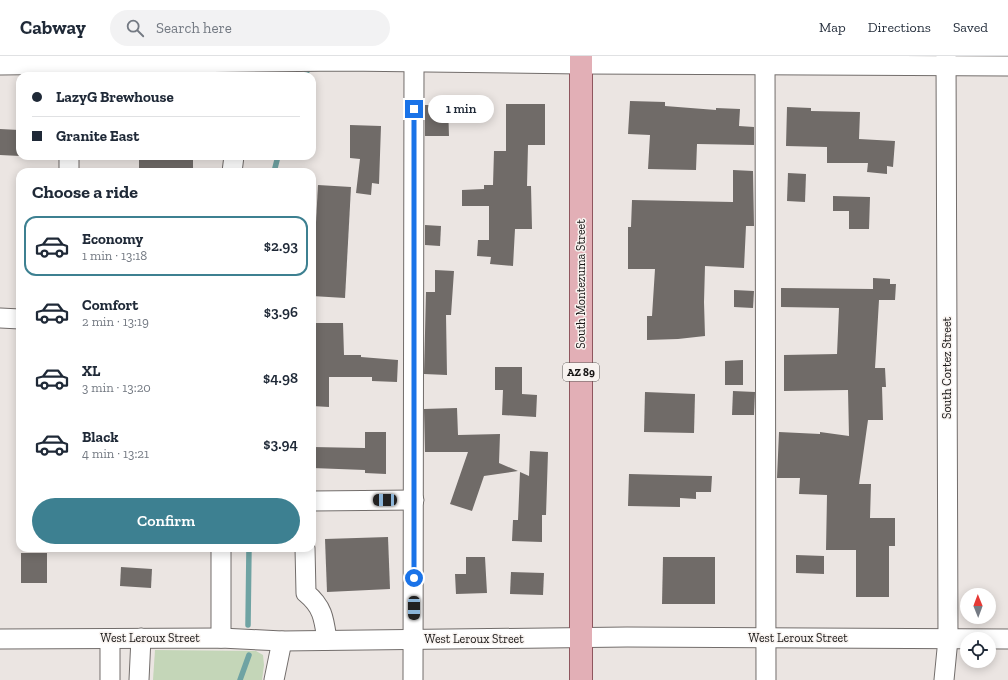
<!DOCTYPE html>
<meta charset="utf-8">
<style>
:root{--surface:#fff;--page:#f2f2f3;--text:#1f2937;--muted:#747a83;--line:#e0e1e3;--accent:#3d8091}
body{margin:0;font-family:"Zilla Slab",serif;background:var(--page);color:var(--text);height:100vh;display:flex;flex-direction:column;font-size:15px;white-space:nowrap}
*{box-sizing:border-box;margin:0}
p{font-size:13px;color:var(--muted)}
.icon{flex:none;width:22px;height:22px;fill:none;stroke:currentColor;stroke-width:2;stroke-linecap:round;stroke-linejoin:round}
.map{position:relative;flex:1;overflow:hidden}
.side{position:absolute;left:16px;top:112px;width:300px;height:384px;display:flex;flex-direction:column;background:var(--surface);border-radius:12px;box-shadow:0 2px 10px #0003}
.side>*{flex:none}
.top-card{position:absolute;left:16px;top:16px;width:300px;height:88px;border-radius:12px;box-shadow:0 2px 10px #0003;display:grid;align-content:center;height:88px;padding:0 16px;background:var(--surface)}
.needle{width:26px;rotate:359deg}
.controls{position:absolute;left:960px;top:532px;display:grid;gap:8px}
.controls a{display:grid;place-items:center;width:36px;height:36px;border-radius:50%;background:var(--surface);box-shadow:0 2px 10px #0003;font-size:20px}
.end{position:absolute;width:18px;height:18px;margin:-9px;border:5px solid #1a73e8;background:#fff;box-shadow:0 0 0 2px #fff}
.from{border-radius:50%}
.bubble{position:absolute;height:28px;border-radius:14px;background:var(--surface);box-shadow:0 2px 10px #0003;font-size:13px;font-weight:600;line-height:28px;text-align:center}
.car{position:absolute;width:12px;height:24px;margin:-12px -6px;border-radius:5px;box-shadow:0 0 3px 1px #0007;background:linear-gradient(#222 24%,#8ab4d8 0 40%,#222 0 76%,#8ab4d8 0 86%,#222 0)}
.top-card b{display:flex;align-items:center;gap:14px;height:38px;font-size:15px}
.top-card b+b{border-top:1px solid var(--line)}
.top-card i{width:10px;height:10px;background:var(--text)}
ul{padding:0;list-style:none}
li{display:flex;align-items:center;gap:12px;height:60px;margin:0 8px 6px;padding:0 8px;border:2px solid transparent;border-radius:12px}
li div{flex:1}
li b{display:block;font-size:15px}
li em{font-style:normal;font-weight:600}
li.active{border-color:var(--accent)}
li>.icon{width:36px;height:36px;stroke-width:1.5}
h2{padding:0 16px;font-size:18px;line-height:48px}
.action{display:flex;gap:8px;margin-top:auto;padding:8px 16px}
.action a{flex:1;height:46px;border-radius:24px;background:var(--accent);color:#fff;font-size:16px;font-weight:600;line-height:46px;text-align:center}
header{display:flex;align-items:center;gap:24px;box-sizing:border-box;height:56px;padding:0 20px;background:var(--surface);border-bottom:1px solid var(--line)}
header strong{font-size:19px}
nav{display:flex;gap:22px;margin-inline-start:auto;font-size:14px}
.search{width:280px;height:36px;background:var(--page);display:flex;align-items:center;gap:10px;box-sizing:border-box;padding:0 14px;border-radius:22px;color:var(--muted);font-size:15px}
.map>svg:first-child{display:block}
</style>
<header>
<strong>Cabway</strong>
<div class="search"><svg class="icon" aria-label="search" viewBox="0 0 24 24"><circle cx="10" cy="10" r="6"/><path d="M15 15l6 6"/></svg>Search here</div>
<nav><a>Map</a><a>Directions</a><a>Saved</a></nav>
</header>
<div class="map">
<svg width="1008" height="624" viewBox="0 0 1008 624">
<rect width="100%" height="100%" fill="#ebe5e2"/>
<path fill="#c4d6b8" d="M155,594L256,595L263,599L264,609L262,624H153Z"/>
<g fill="none" stroke-linecap="round" stroke-linejoin="round">
<g stroke="#6fa3a3" stroke-width="5.5">
<path d="M305,20L310,8"/>
<path d="M274,116L278,100"/>
<path d="M248,569L249,492"/>
<path d="M240,624L249,599"/>
</g>
</g>
<g fill="#706b68">
<path d="M630,45L665,46V50L716,54V52L740,53L739,70L754,71V89L697,88L696,114L648,113L650,79L628,78Z"/>
<path d="M506,48H545V89H528L527,130H531L532,173H515L513,210L490,208L491,201L477,200L478,184H489V150H462V134L484,133V129H493L494,95H506Z"/>
<path d="M425,49H448L449,80H425Z"/>
<path d="M787,51L811,52V55L860,56L859,83L895,85L893,111L887,110V118L867,116L868,107H827V91L786,90Z"/>
<path d="M350,69L381,70L379,128L372,127L371,139L356,137L360,103L350,102Z"/>
<path d="M0,73L19,74L20,100L0,99Z"/>
<rect x="139" y="100" width="54" height="16"/>
<path d="M733,114L753,115L754,170H746L744,212L705,210L704,246L705,280L678,283L647,284V260H652L655,213H628V171H631L632,144L733,146Z"/>
<path d="M788,117L806,118L805,146L787,145Z"/>
<path d="M318,129L351,131L345,242L312,240Z"/>
<path d="M833,140L870,141L869,173H849V155H833Z"/>
<path d="M425,169L441,170L440,190L425,189Z"/>
<path d="M435,214L454,215L451,259H446L447,319L424,318L426,236H435Z"/>
<path d="M873,222L890,223V228H896L895,244H879L875,312H885L886,331H882L883,364H868L859,428H871L870,462H895V490H889V541H856V494H826L827,439L799,438L800,422H777L779,376L820,378V376L849,380L848,334L784,335V299L837,298L839,252L781,251V232L873,233Z"/>
<path d="M734,234L754,235L753,252L734,251Z"/>
<path d="M312,267H343L344,299H361V301L398,304L397,326L372,325V321H329V351L312,350Z"/>
<path d="M743,304V329H725V305Z"/>
<path d="M495,311H522V338L537,339L536,361L502,359L503,334H495Z"/>
<path d="M733,335L755,336L754,359H732Z"/>
<path d="M645,336L695,338L694,377L644,376Z"/>
<path d="M457,352L458,379L500,378L499,407L518,415L484,420L472,455L450,448L468,396H425L424,353Z"/>
<path d="M365,376H386V418L365,417V414L312,412V391L365,392Z"/>
<path d="M530,395L548,396L546,459H542V486L512,485L513,464H518L520,416L529,420Z"/>
<path d="M629,418L712,420L711,436H696V443L680,442V451L628,450Z"/>
<path d="M388,481L390,533L327,536L325,483Z"/>
<rect x="21" y="497" width="26" height="30"/>
<path d="M796,499L824,500V518L796,517Z"/>
<path d="M466,501H485L487,537L456,538L455,518H466Z"/>
<path d="M663,501H715V548H662Z"/>
<path d="M121,511L152,513L151,532L120,530Z"/>
<path d="M511,516L544,517L543,539L510,538Z"/>
</g>
<g fill="none" stroke-linecap="round" stroke-linejoin="round">
<g stroke="#726d6b" stroke-width="21">
<g id="minor">
<path d="M765,0L766,624"/>
<path d="M0,9L343,5L581,8L1008,10"/>
<path d="M69,116V100"/>
<path d="M232,116L234,100"/>
<path d="M0,262L20,263"/>
<path d="M312,445L414,444"/>
<path d="M305,492L306,537C323,551 324,563 327,584"/>
<path d="M221,582V492"/>
<path d="M0,583L221,582L282,585L627,581L1008,583"/>
<path d="M110,624V583"/>
<path d="M139,624L141,582"/>
<path d="M274,624L282,585"/>
<path d="M413,624L414,6"/>
<path d="M944,624L948,583L946,0"/>
</g>
</g>
<g stroke="#8f565e" stroke-width="24">
<path id="major" d="M581,624V0"/>
</g>
<use href="#minor" stroke="#fff" stroke-width="19"/>
<use href="#major" stroke="#e2afb6" stroke-width="22"/>
</g>
<g fill="none" stroke-linecap="round" stroke-linejoin="round">
<path stroke="#1a73e8" stroke-width="5" d="M414,522V53"/>
</g>
<g text-anchor="middle" dominant-baseline="central" stroke-width="3" stroke-linejoin="round" paint-order="stroke">
<rect fill="#f8f3f0" stroke="#5b5857" stroke-width="1" x="563" y="307" width="36" height="18" rx="3"/>
<g font-size="11" font-weight="bold" fill="#181615">
<text x="581" y="316">AZ 89</text>
</g>
<g font-size="12" fill="#181615" stroke="#f8f3f0">
<text transform="translate(581 228) rotate(-90)">South Montezuma Street</text>
<text transform="translate(947 312) rotate(-90)">South Cortez Street</text>
<text x="150" y="582">West Leroux Street</text>
<text x="798" y="582">West Leroux Street</text>
<text x="474" y="583">West Leroux Street</text>
</g>
</g>
</svg>
<div class="controls">
<a><svg class="needle" viewBox="-14 -14 28 28"><path d="M0-13l5 13h-10z" fill="#e53935"/><path d="M0 13l5-13h-10z" fill="#747a83"/></svg></a>
<a><svg class="icon" aria-label="locate" viewBox="0 0 24 24"><circle cx="12" cy="12" r="6"/><path d="M12 2v4M12 18v4M2 12h4M18 12h4"/></svg></a>
</div>
<i class="end from" style="left:414px;top:522px"></i>
<i class="end" style="left:414px;top:53px"></i>
<div class="bubble" style="left:428px;top:39px;width:66px">1 min</div>
<i class="car" style="left:385px;top:444px;rotate:270deg"></i>
<i class="car" style="left:414px;top:552px;rotate:180deg"></i>
<div class="top-card">
<b><i class="from"></i>LazyG Brewhouse</b>
<b><i></i>Granite East</b>
</div>
<section class="side">
<h2>Choose a ride</h2>
<ul>
<li class="active"><svg class="icon" aria-label="car" viewBox="0 0 24 24"><path d="M5 17H2v-5l4-1 3-4h7l3 4 3 1v5h-3M9 17h6M6 11h13"/><circle cx="7" cy="17" r="2"/><circle cx="17" cy="17" r="2"/></svg><div><b>Economy</b><p>1 min · 13:18</p></div><em>$2.93</em></li>
<li><svg class="icon" aria-label="car" viewBox="0 0 24 24"><path d="M5 17H2v-5l4-1 3-4h7l3 4 3 1v5h-3M9 17h6M6 11h13"/><circle cx="7" cy="17" r="2"/><circle cx="17" cy="17" r="2"/></svg><div><b>Comfort</b><p>2 min · 13:19</p></div><em>$3.96</em></li>
<li><svg class="icon" aria-label="car" viewBox="0 0 24 24"><path d="M5 17H2v-5l4-1 3-4h7l3 4 3 1v5h-3M9 17h6M6 11h13"/><circle cx="7" cy="17" r="2"/><circle cx="17" cy="17" r="2"/></svg><div><b>XL</b><p>3 min · 13:20</p></div><em>$4.98</em></li>
<li><svg class="icon" aria-label="car" viewBox="0 0 24 24"><path d="M5 17H2v-5l4-1 3-4h7l3 4 3 1v5h-3M9 17h6M6 11h13"/><circle cx="7" cy="17" r="2"/><circle cx="17" cy="17" r="2"/></svg><div><b>Black</b><p>4 min · 13:21</p></div><em>$3.94</em></li>
</ul>
<div class="action"><a>Confirm</a></div>
</section>
</div>
